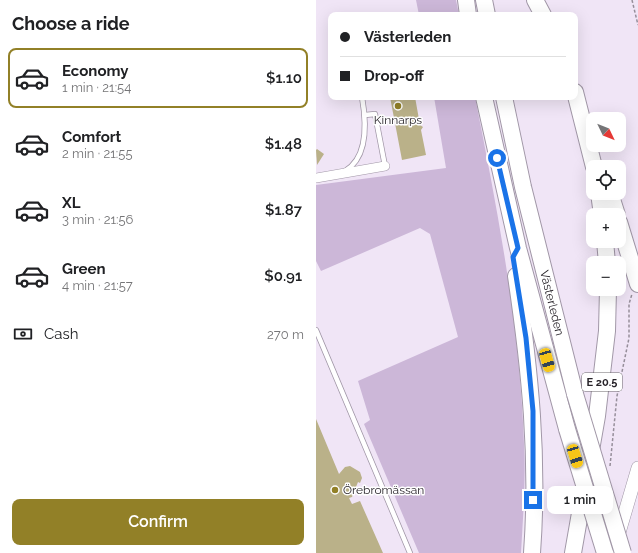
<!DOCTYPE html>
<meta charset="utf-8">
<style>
:root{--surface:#fff;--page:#f6f6f6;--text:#202124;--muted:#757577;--line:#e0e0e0;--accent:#928027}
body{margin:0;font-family:Raleway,sans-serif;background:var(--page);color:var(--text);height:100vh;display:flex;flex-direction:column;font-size:15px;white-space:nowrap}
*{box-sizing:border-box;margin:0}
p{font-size:13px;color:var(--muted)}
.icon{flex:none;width:22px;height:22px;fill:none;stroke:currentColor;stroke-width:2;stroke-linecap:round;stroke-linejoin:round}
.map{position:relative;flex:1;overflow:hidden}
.details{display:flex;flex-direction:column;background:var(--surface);width:316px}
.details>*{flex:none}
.top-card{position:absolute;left:12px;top:12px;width:250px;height:88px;border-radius:8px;box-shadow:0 4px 16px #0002;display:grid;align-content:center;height:88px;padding:0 12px;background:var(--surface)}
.needle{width:26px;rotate:133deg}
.controls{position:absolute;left:270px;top:112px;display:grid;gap:8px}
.controls a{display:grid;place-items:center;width:40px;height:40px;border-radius:8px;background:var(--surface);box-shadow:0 4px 16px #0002;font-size:20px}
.end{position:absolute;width:18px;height:18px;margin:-9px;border:5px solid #1a73e8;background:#fff;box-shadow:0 0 0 2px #fff}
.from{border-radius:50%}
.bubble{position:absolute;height:28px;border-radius:8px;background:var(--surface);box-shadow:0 4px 16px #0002;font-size:13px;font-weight:600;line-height:28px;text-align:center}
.car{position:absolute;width:12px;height:24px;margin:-12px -6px;border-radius:5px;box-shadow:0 0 3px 1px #0007;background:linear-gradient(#f5c518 24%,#345 0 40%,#f5c518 0 76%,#345 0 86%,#f5c518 0)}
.top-card b{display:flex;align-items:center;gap:14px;height:38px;font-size:15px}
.top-card b+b{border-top:1px solid var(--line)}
.top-card i{width:10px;height:10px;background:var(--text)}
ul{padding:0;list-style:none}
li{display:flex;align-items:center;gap:12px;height:60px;margin:0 8px 6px;padding:0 4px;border:2px solid transparent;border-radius:8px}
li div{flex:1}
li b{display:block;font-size:15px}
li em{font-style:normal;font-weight:600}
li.active{border-color:var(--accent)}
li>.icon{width:36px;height:36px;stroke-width:1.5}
h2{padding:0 12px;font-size:18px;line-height:48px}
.pay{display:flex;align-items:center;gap:10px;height:44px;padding:0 12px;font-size:15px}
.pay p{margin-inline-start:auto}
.action{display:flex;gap:8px;margin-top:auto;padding:8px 12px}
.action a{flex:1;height:46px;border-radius:8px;background:var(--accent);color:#fff;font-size:16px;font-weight:600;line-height:46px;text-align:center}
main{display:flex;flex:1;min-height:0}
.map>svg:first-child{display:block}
</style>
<main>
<section class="details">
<h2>Choose a ride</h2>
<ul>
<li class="active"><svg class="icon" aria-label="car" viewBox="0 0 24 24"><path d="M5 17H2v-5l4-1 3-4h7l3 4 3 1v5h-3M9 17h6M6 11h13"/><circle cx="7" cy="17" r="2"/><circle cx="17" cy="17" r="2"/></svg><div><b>Economy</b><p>1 min · 21:54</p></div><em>$1.10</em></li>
<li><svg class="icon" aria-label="car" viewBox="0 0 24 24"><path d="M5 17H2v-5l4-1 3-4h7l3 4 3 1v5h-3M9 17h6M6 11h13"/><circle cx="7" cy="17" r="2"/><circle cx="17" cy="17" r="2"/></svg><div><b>Comfort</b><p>2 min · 21:55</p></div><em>$1.48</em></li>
<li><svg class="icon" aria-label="car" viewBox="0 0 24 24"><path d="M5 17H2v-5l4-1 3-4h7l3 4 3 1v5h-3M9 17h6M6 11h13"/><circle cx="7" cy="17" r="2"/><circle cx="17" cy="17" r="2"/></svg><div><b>XL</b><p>3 min · 21:56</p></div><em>$1.87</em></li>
<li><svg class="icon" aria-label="car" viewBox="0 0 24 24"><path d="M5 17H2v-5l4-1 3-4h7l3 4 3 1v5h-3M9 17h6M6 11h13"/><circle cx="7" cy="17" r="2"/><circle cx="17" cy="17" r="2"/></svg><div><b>Green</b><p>4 min · 21:57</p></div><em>$0.91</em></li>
</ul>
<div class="pay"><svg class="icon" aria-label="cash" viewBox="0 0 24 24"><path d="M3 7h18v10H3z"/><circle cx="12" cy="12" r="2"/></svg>Cash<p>270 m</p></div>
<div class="action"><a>Confirm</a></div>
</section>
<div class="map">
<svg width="322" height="553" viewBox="0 0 322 553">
<rect width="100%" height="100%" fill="#f0e5f6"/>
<g fill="#ccb7d8">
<path d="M100,0H140L143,15H103Z"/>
<path d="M118,97H159C182,212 204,327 208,444C210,480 207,517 205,553H103L48,424L54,420L42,381L142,337L114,234L104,228L5,271L0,261V185L130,168Z"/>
</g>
<g fill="#bab189">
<path d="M74,97H99L104,125L107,127L105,130L110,155L86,160Z"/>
<path d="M1,149L8,154L1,165L0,150Z"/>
<path d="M0,419L23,474L29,467L34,466L44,472L46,478L44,483L42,482L36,497L33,498L36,504L44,501L67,553H0Z"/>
</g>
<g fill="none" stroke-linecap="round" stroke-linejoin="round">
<g stroke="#a197a7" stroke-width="6">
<g id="service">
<path d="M49,115L59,114L69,166"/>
<path d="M29,171C53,157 50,120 46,97"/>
<path d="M0,330L94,553"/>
</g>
</g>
<g stroke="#a197a7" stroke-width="10">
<path id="minor" d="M0,178L69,166"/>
</g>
<g stroke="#a197a7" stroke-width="14">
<path id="secondary" d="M297,553L322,468"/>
</g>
<g stroke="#a197a7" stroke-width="18">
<g id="motorway">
<path d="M150,0L152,15"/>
<path d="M168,0L171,15"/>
<path d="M219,0L227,15"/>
<path d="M259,92L278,167"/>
<path d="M168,97L202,248L251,429"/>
<path d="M188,97L207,187L259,394"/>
<path d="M283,193L286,215"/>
<path d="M294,193L301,215"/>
<path d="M303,222L322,284"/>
<path d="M289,241L291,263"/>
<path d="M200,276C214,370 223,458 216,553"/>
<path d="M257,553L281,416L291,331L292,289"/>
</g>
</g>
<g stroke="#968e9a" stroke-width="1.5" stroke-dasharray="3 2" stroke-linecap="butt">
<path d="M316,0L322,25"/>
<path d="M294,466L301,396L313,338V304L316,294"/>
</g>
<use href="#service" stroke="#fff" stroke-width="4.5"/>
<use href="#minor" stroke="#fff" stroke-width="9"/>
<use href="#secondary" stroke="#fff" stroke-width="13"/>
<use href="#motorway" stroke="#fff" stroke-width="16"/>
<g stroke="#a197a7" stroke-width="18" stroke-linecap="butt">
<g id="motorway-bridge">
<path d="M259,394L307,553"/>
<path d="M251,429L289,553"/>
</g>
</g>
<use href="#motorway-bridge" stroke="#fff" stroke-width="16"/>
</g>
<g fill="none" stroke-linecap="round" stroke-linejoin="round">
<path stroke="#1a73e8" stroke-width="5" d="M181,158L202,248L197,257L210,338L217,411V500"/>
</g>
<g fill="#928027" stroke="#fff" stroke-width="1.5">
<circle cx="82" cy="106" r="4"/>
<circle cx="19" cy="490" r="4"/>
</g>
<g text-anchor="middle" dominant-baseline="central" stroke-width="3" stroke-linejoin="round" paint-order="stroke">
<rect fill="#fff" stroke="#686569" stroke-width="1" x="266" y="373" width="40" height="18" rx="3"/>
<g font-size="11" font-weight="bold" fill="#272329">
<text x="286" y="382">E 20.5</text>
</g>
<g font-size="12" fill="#272329" stroke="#fff">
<text x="82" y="120">Kinnarps</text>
<text x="27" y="490" text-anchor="start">Örebromässan</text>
</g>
<g font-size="12" fill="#272329" stroke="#fff">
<text transform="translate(236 303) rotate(76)">Västerleden</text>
</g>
</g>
</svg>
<div class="controls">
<a><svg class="needle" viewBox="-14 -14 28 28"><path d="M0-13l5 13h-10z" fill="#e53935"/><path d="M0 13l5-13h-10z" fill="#757577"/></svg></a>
<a><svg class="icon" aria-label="locate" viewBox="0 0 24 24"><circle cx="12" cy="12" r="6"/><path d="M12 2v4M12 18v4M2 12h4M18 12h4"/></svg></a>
<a>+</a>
<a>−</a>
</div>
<i class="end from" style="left:181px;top:158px"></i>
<i class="end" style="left:217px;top:500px"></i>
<div class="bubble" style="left:231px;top:486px;width:66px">1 min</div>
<i class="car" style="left:231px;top:360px;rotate:164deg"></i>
<i class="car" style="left:259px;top:456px;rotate:163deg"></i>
<div class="top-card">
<b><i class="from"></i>Västerleden</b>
<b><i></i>Drop-off</b>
</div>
</div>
</main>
